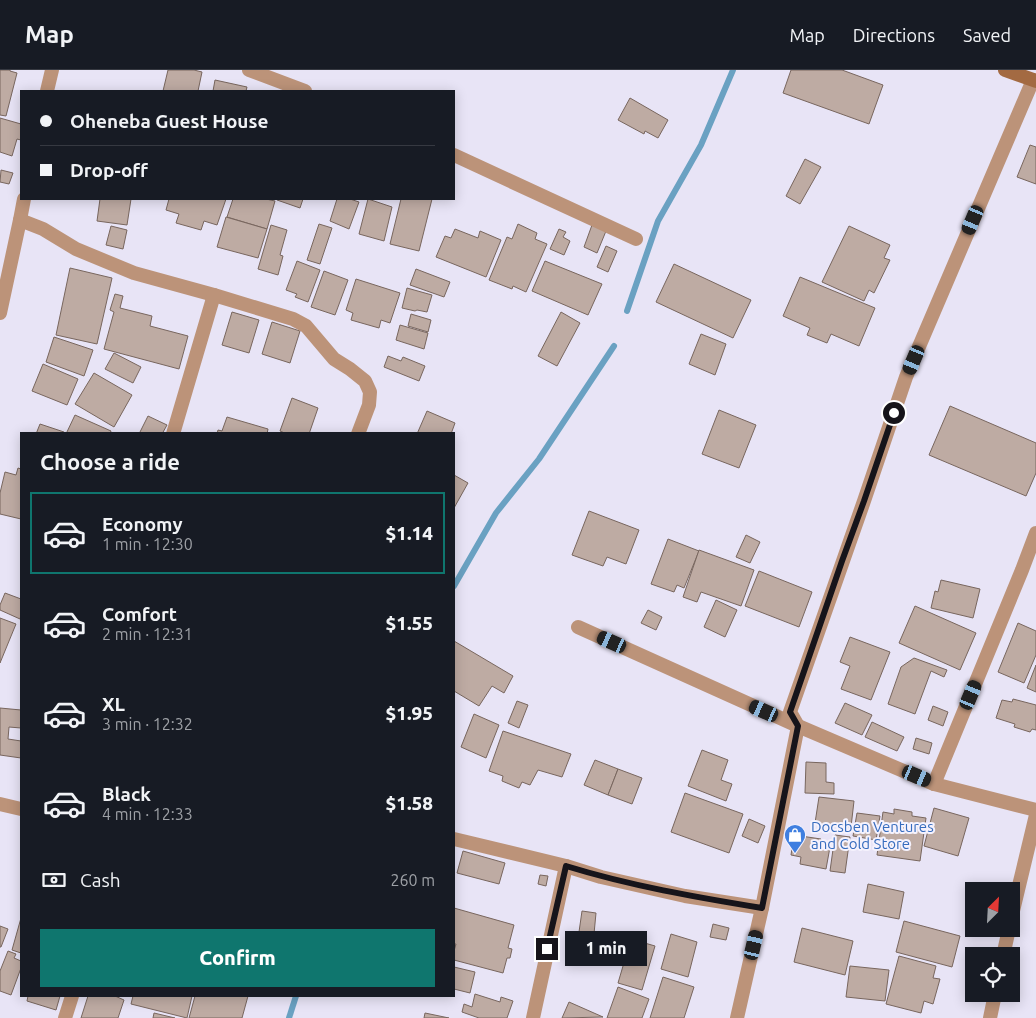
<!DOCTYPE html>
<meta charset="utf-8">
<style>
:root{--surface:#171b24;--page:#20242c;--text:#f1f3f6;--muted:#9ea1a6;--line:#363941;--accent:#0f766e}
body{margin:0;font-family:Ubuntu,sans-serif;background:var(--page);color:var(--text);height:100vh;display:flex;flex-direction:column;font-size:19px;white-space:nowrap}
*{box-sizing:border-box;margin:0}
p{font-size:16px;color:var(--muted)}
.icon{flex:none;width:28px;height:28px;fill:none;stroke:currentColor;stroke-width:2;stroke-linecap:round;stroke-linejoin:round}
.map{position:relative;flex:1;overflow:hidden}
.side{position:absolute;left:20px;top:362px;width:435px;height:565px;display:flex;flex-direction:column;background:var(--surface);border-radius:0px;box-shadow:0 2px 12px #0003}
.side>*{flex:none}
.top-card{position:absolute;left:20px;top:20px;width:435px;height:110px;border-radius:0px;box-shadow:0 2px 12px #0003;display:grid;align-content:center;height:110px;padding:0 20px;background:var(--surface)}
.needle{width:32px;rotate:24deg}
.fabs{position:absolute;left:965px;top:812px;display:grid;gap:10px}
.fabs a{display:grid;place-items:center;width:55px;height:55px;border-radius:0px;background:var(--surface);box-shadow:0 2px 12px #0003;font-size:25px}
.end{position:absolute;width:22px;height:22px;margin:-11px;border:6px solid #16141a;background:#fff;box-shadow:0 0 0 2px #fff}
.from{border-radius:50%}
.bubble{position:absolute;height:35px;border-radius:0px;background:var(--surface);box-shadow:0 2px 12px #0003;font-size:16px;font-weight:800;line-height:35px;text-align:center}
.car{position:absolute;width:15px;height:30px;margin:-15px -8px;border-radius:6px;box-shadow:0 0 4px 1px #0007;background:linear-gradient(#222 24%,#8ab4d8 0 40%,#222 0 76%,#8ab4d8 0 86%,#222 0)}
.top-card b{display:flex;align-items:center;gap:18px;height:48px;font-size:19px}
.top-card b+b{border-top:1px solid var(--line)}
.top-card i{width:12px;height:12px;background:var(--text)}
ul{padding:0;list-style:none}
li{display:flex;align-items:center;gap:15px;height:82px;margin:0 10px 8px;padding:0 10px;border:2px solid transparent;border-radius:0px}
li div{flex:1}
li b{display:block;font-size:19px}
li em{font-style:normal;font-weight:800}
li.current{border-color:var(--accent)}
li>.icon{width:45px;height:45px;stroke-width:1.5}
h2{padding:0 20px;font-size:22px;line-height:60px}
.pay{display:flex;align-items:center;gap:12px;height:55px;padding:0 20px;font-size:19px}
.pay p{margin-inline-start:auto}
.action{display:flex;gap:10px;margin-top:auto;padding:10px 20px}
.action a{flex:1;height:58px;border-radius:0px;background:var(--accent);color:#fff;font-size:20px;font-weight:800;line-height:58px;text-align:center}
header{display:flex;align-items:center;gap:30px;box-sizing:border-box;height:70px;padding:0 25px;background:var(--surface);border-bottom:1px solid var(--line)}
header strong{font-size:24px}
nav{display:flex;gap:28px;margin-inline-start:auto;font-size:18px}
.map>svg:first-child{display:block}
</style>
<header>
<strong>Map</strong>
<nav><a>Map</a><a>Directions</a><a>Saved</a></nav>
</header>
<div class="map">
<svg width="1036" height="948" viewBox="0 0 1036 948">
<rect width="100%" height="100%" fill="#e8e4f6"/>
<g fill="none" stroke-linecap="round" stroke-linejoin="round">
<g stroke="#6aa1c2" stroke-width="6">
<path d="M627,241L658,151L701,75L733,0"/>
<path d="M454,516L496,443L539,389L614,276"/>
<path d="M289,948L296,926"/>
</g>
</g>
<g fill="#beaba3" stroke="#78665e">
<path d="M0,0H10V1L17,3L6,46L0,45Z"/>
<path d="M168,0H194L202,2L198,21H163Z"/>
<path d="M791,0H842L883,15L869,54L783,23Z"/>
<path d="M215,10L247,17L246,21H213Z"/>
<path d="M630,28L668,50L658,68L645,61L644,64L618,50Z"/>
<path d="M0,48L21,54V70L17,69L12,86L0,82Z"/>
<path d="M1030,75L1036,77V114L1017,107Z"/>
<path d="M805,89L821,97L800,134L786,126Z"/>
<path d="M1,100L13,103L9,114L0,112Z"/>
<path d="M100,129H131L127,155L97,151Z"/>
<path d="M169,129H226L217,155L204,151L201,160L176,153L179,144L166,140Z"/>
<path d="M233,129H266L275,131L267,159L227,147Z"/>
<path d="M278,129H303L300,138L277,130Z"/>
<path d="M337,129H350L359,132L349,159L330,151Z"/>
<path d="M368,129L392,137L384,171L359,164Z"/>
<path d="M401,129H432L419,181L390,174Z"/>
<path d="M226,147L267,159L258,188L217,177Z"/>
<path d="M319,154L332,158L320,194L307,190Z"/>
<path d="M518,154L537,163L535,169L547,174L526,222L513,216L512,219L489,210L507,167L512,169Z"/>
<path d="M271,155L287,160L280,185L283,186L278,205L258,199Z"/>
<path d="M592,155L606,161L597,183L584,177Z"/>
<path d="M111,156L127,160L123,179L106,175Z"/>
<path d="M849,156L890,175L884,188L890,190L874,223L869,220L864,231L822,212Z"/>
<path d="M455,159L478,168L480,161L501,170L486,207L436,187L445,166L451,168Z"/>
<path d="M559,159L566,162L563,167L570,171L564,185L550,179Z"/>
<path d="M606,176L617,181L608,202L597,197Z"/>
<path d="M297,191L320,200L308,232L295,227L297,224L286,220Z"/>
<path d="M545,191L602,214L588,245L532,221Z"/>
<path d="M674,194L751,230L733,268L656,232Z"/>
<path d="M70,198L112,208L97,274L56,265Z"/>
<path d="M416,199L450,212L444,227L410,215Z"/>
<path d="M324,201L348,210L335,245L311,237Z"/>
<path d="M800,207L875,238L859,276L831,264L827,273L807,265L810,258L783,246Z"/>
<path d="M356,209L400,223L390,253L381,250L379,258L351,250L353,243L346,240Z"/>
<path d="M407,218L432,225L427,242L417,240L415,241L402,238Z"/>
<path d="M115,224L123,226L120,238L152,246L150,256L188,266L179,299L104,279L114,242L110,240Z"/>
<path d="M232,242L259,250L249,283L222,275Z"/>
<path d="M561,242L580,253L557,296L538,286Z"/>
<path d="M411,244L431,250L428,262L408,256Z"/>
<path d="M272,252L300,261L290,293L262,284Z"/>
<path d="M400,255L428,263L424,279L396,270Z"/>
<path d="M701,264L726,274L715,305L689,294Z"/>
<path d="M54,267L93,280L84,306L46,292Z"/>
<path d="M114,283L141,297L133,313L105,299Z"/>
<path d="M388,286L401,291L403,287L425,296L419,311L384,297Z"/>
<path d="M43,294L78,309L67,335L32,321Z"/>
<path d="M94,303L132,325L114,357L75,334Z"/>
<path d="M292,328L318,338L309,364H287L280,361Z"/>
<path d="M950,336L1036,373V403L1026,426L929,385Z"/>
<path d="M719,340L756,355L739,398L702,384Z"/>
<path d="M427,341L455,353L451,364H417Z"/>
<path d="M75,345L111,361L110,364H66Z"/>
<path d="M148,346L167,355L162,364H139Z"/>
<path d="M227,347L268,359L267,364H217L218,360L222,361Z"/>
<path d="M40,354L64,362V364H36Z"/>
<path d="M18,398L21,399V449L0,444V423L5,402L16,405Z"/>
<path d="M454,405L468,413L454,438Z"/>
<path d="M589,441L639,460L626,494L607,487L603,496L572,485Z"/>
<path d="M746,465L760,472L750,493L736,487Z"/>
<path d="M668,469L699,481L684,518L677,515L674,522L651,514Z"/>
<path d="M699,480L754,500L741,536L701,522L697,532L683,527Z"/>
<path d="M759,501L812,522L799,557L745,536Z"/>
<path d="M941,510L980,519L973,548L931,538L935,521L938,522Z"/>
<path d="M5,523L21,529V545L20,549L0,540V535Z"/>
<path d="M716,530L737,540L725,567L704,557Z"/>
<path d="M915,536L976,563L960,600L899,573Z"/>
<path d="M648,540L662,547L656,560L641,553Z"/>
<path d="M0,548L16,554L0,593Z"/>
<path d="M1018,553L1036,561V585L1024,613L998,602Z"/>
<path d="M850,567L890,582L871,630L841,619L850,596L840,592Z"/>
<path d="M454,571L513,606L504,623L492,616L479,636L454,621Z"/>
<path d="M914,588L947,600L944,607L931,601L915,644L888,634L901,597Z"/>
<path d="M1036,595V622L1027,618Z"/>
<path d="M1013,629L1036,635V660L1032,659L1030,662L1014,657L1015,654L996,648L1002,630L1012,632Z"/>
<path d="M517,631L528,635L519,658L508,653Z"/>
<path d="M845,633L872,645L862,665L835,653Z"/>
<path d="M933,636L948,642L943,656L928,650Z"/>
<path d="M0,638L21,640V658L9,657L8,669L21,671V688L0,685Z"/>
<path d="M474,644L499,655L486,688L461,677Z"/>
<path d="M872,652L904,667L897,681L865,667Z"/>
<path d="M503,661L571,684L562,707L538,700L530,715L522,712L519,718L502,711L503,706L489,701Z"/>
<path d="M916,668L932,673L929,684L913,679Z"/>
<path d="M702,680L728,690L721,710L732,714L726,731L688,716Z"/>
<path d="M595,690L618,699L608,725L584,715Z"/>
<path d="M806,692L826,693V712L834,713V724L805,723Z"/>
<path d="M618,699L642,708L632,734L608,725Z"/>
<path d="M685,723L743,744L729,783L671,762Z"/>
<path d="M819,727L854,731L851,757L815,753Z"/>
<path d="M934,738L969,748L958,786L924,776Z"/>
<path d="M894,739L912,742V746L926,748L920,791L877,785L883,742L894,744Z"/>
<path d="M857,743L880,746L876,770L853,766Z"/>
<path d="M749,749L765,756L758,773L742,766Z"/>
<path d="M794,765L821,769L820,775L830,777L826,799L800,794L801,787L791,785Z"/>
<path d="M835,765L850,767L845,803L830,801Z"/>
<path d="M463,781L505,793L499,814L457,803Z"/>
<path d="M540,805L548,806L546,816L538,814Z"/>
<path d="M868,814L904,822L899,849L863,842Z"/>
<path d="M454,838L514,855L508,878L512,879L510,888H507L503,903L454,890V881L456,874H454Z"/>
<path d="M582,841L596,843L594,864L579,862Z"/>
<path d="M21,848V883L12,880Z"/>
<path d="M904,851L960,866L952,897L896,882Z"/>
<path d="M713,854L729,858L726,870L710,867Z"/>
<path d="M0,856L8,859L1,877H0Z"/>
<path d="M802,858L853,871L845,905L794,892Z"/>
<path d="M671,864L697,872L688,907L661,899Z"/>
<path d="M631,869L655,876L642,920L618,913Z"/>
<path d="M8,881L16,884L14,888L21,891V898L11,925L0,921V901Z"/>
<path d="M899,886L936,896L933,908L940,909L933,934L924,931L921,943L886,934Z"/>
<path d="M850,896L889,900L885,931L846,927Z"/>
<path d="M454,897L475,902L470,923L454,919Z"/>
<path d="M663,907L694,917L684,948H650Z"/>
<path d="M618,917L649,929L642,948H607Z"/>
<path d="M475,924L500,932L501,927L513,931L507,948H479L462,942L464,934L472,937Z"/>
<path d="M28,926H60L56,940L27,931Z"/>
<path d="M88,926H115L124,930L118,948H81Z"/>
<path d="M133,926H192L187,948L131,934Z"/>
<path d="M195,926H248L242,948H189Z"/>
<path d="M569,932L603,947L562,948Z"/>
<path d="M154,943L175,948H153Z"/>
<path d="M425,943L449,948H424Z"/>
</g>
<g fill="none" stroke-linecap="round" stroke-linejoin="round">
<g stroke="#bc9379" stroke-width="14">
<path d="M249,0L305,21"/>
<path d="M47,21L52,0"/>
<path d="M454,85L636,169"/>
<path d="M24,129L20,150L43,159L76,179L134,203L214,225L293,249L306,256L334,289L350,299L365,311L370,322L369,335L358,364"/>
<path d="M0,243L20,150"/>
<path d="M173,364L214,225"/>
<path d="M578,557L798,656L934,714L1036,740"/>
<path d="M934,714L1022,500L1036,463"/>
<path d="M0,734L21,739"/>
<path d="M454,769L566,796L601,807L685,826L762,838"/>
<path d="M1011,849L1036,745"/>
<path d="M1003,886L1009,859"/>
<path d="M65,948L72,926"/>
<path d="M533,948L566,796"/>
<path d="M737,948L762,838L798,656L790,642L843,491L864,431L906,307L1033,10"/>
<path d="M990,948L995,924"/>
</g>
<path stroke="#a36a42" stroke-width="14" d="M1005,0L1036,11"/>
</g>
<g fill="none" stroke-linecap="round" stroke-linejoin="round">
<path stroke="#16141a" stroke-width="6" d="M547,879L566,796C631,816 695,827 762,838L798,656L790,642L842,491L864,431L894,343"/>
</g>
<defs>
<g id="shop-pin" transform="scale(1.125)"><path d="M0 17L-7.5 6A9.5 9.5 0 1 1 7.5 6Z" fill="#3f7fe0" stroke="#f5f2fd"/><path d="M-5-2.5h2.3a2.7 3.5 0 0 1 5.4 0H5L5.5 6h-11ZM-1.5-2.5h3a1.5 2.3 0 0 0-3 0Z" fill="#fff"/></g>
</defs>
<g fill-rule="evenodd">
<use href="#shop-pin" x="795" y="765"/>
</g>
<g text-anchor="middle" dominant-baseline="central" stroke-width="4" stroke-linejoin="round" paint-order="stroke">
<g font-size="15" fill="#366cbe" stroke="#f5f2fd" text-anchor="start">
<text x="811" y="756">Docsben Ventures<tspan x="811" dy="17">and Cold Store</tspan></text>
</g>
</g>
</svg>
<div class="fabs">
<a><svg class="needle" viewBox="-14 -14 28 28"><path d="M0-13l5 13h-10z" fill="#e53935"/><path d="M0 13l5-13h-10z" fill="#9ea1a6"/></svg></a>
<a><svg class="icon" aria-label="locate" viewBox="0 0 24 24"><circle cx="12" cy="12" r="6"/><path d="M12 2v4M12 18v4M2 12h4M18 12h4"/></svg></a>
</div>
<i class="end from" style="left:894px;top:343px"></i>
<i class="end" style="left:547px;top:879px"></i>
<div class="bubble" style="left:565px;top:861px;width:82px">1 min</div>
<i class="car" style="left:973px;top:150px;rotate:203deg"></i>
<i class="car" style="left:914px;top:290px;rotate:203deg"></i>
<i class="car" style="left:612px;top:572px;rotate:294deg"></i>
<i class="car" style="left:971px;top:625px;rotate:23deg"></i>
<i class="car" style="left:764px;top:641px;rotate:294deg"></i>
<i class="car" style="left:917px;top:706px;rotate:113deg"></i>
<i class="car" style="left:754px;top:875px;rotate:13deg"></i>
<div class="top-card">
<b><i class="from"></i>Oheneba Guest House</b>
<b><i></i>Drop-off</b>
</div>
<section class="side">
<h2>Choose a ride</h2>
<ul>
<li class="current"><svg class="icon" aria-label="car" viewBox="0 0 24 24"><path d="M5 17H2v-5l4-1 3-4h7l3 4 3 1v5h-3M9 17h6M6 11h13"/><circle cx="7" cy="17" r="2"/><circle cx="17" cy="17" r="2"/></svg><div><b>Economy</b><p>1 min · 12:30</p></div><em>$1.14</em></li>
<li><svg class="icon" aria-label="car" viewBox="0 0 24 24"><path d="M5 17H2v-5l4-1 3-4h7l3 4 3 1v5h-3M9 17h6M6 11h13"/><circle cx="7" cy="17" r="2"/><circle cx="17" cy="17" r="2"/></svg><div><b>Comfort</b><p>2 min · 12:31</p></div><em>$1.55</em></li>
<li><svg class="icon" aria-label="car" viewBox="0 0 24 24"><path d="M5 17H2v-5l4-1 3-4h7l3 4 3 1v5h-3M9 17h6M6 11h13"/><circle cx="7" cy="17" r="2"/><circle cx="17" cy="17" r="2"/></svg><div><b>XL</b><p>3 min · 12:32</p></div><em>$1.95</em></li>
<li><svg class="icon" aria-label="car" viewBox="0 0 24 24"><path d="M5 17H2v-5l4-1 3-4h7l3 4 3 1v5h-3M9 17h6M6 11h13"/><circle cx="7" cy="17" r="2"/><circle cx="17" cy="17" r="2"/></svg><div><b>Black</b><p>4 min · 12:33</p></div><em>$1.58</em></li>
</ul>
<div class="pay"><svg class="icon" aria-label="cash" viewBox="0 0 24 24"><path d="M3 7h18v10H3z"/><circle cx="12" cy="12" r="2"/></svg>Cash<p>260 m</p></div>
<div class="action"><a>Confirm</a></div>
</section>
</div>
